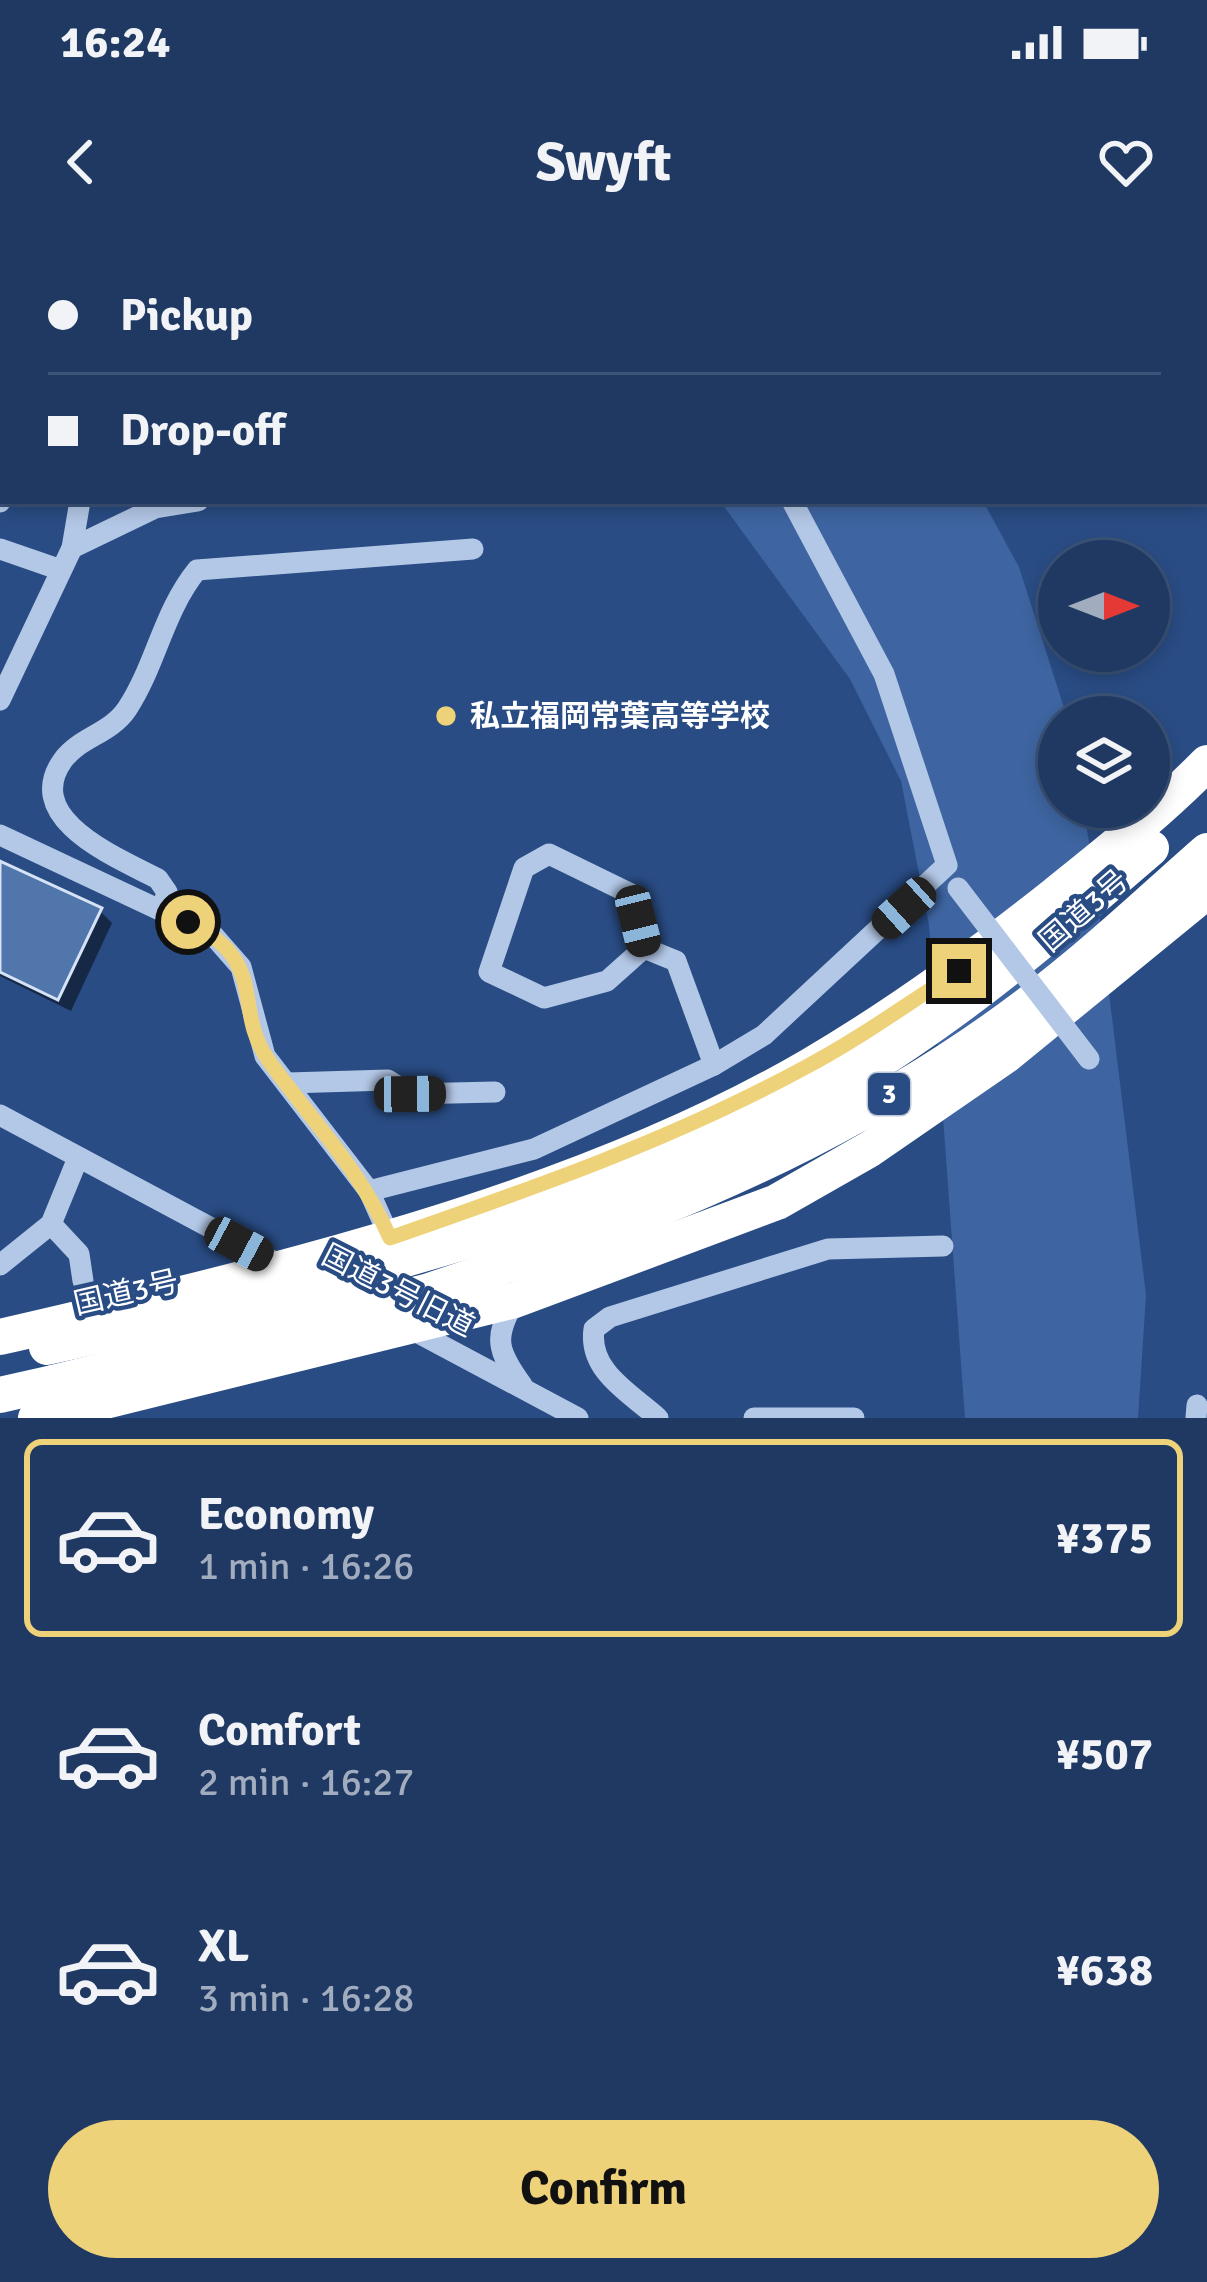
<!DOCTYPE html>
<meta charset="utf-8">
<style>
:root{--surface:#1f3963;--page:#274069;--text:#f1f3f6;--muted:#a1acbe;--line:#3c5378;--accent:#eed27a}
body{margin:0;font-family:Signika,"Noto Sans JP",sans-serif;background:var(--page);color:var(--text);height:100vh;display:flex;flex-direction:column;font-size:45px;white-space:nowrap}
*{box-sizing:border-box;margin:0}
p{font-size:39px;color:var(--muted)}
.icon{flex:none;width:66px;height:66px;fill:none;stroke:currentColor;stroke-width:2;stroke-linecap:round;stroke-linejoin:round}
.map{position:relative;height:1178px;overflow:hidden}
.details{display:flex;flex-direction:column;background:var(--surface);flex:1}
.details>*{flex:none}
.guide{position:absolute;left:0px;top:0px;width:1209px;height:264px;box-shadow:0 6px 18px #0003,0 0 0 3px var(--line);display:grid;align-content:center;height:264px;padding:0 48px;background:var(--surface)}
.needle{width:78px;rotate:90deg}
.fabs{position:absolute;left:1038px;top:300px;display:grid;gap:24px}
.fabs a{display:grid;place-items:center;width:132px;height:132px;border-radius:50%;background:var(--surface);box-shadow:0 6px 18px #0003,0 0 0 3px var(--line);font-size:60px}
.end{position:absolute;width:54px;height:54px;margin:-27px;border:15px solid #eed27a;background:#111;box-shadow:0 0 0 6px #111}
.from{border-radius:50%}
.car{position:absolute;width:36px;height:72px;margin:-36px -18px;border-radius:15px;box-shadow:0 0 9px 3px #0007;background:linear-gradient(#222 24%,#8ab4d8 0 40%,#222 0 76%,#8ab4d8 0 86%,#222 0)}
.guide b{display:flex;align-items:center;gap:42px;height:114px;font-size:45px}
.guide b+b{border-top:3px solid var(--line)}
.guide i{width:30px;height:30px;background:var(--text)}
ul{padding:21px 0 0;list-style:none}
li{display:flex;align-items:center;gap:36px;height:198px;margin:0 24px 18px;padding:0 24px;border:6px solid transparent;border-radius:18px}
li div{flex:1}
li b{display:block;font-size:45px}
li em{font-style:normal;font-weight:700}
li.current{border-color:var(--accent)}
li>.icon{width:108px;height:108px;stroke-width:1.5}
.cta{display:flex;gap:24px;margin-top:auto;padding:24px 48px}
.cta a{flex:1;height:138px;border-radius:72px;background:var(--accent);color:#111;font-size:48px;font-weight:700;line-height:138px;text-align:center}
.status{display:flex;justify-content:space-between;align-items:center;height:84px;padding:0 60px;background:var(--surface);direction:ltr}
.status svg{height:33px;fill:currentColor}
header{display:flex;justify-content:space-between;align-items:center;height:156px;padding:0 48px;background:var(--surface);font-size:54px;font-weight:700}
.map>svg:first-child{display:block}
</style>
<div class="status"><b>16:24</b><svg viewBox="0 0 49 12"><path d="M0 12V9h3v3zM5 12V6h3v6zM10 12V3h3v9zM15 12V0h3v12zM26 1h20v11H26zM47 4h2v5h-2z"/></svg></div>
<header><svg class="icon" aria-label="back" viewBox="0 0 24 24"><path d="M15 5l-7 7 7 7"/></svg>Swyft<svg class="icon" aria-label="heart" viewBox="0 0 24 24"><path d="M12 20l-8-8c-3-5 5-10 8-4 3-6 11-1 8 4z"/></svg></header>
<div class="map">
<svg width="1207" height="1178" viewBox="0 0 1207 1178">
<rect width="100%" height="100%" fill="#294c84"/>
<path fill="#3e65a1" d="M720,261H983L1019,327L1067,477H1059V567H1083L1094,631L1146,1055L1138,1178H965L929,685L901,541L850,439Z"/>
<path fill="#0007" d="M0,624L100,671L112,683L71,771L0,736Z"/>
<path fill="#5176ac" stroke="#d6e3f6" stroke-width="3" d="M0,621L102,668L58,760L0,732Z"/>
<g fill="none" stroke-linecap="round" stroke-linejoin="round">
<path stroke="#b3c8e7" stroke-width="4.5" stroke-dasharray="6 9" stroke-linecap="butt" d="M862,3L864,0"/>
<g stroke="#b3c8e7" stroke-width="21">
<path d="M200,0V3"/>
<path d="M680,0L681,3"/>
<path d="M448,3L449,0"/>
<path d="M619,3L629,0"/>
<path d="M0,262L3,233"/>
<path d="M72,308L155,268L198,261"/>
<path d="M0,309L61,330"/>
<path d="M0,460L72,308L80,261"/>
<path d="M0,595L213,695L241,727L265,816L369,951L390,998"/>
<path d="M162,670L167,652L158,639C121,619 20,580 63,520C80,497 110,494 127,469C156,425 163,372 197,330L473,309"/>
<path d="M714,825L764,795L947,625L884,434L792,261"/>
<path d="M288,843L388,840L410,854L495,852"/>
<path d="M0,875L284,1027"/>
<path d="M369,951L534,909L714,825L676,721L644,708L607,741L544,758L489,732L524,628L549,614L631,654L644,708"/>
<path d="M51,984L79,1014L83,1041"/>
<path d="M0,1025L51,984L78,918"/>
<path d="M515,1061C493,1097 497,1111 522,1145"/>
<path d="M409,1088L578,1178"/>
<path d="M658,1178C630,1153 588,1131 594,1089L610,1077L828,1009L943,1006"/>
<path d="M754,1178H854"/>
<path d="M1196,1178L1197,1165"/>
</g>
<g stroke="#fff" stroke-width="36">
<path d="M515,987C649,939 787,884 906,803C993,745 1072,676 1151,608"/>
<path d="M525,1019C716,953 905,866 1063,737C1113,697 1159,653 1207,611"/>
<path d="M0,1097C264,1036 575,963 810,826C897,775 977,717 1056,654C1108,612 1160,571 1207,523"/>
<path d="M0,1155L53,1143"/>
<path d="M36,1178L515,1060L777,962L870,909L1005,816L1207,651"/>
</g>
<path stroke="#b3c8e7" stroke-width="21" d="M958,648L1089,819"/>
<g stroke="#fff" stroke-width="36">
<path d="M47,1107L282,1055L515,987"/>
<path d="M53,1143L426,1052L525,1019"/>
</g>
</g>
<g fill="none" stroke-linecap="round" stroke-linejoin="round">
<path stroke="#eed27a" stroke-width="15" d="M188,682C271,722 231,768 269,821C312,881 360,929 390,998C531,949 672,900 804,828C858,800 908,763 959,731"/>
</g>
<circle fill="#eed27a" stroke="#294c84" stroke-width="4.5" cx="446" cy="476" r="12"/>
<g text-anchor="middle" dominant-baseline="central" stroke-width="9" stroke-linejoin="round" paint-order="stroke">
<rect fill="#294c84" stroke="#bfc9da" stroke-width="3" x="868" y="833" width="42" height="42" rx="9"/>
<g font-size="27" font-weight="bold" fill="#fff">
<text x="889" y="854">3</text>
</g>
<g font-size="30" font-weight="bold" fill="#fff" stroke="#294c84" text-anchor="start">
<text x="470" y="476">私立福岡常葉高等学校</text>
</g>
<g font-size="30" fill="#fff" stroke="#294c84">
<text transform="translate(1084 671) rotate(-41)">国道3号</text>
<text transform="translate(398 1051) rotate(27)">国道3号旧道</text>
<text transform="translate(126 1053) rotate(-13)">国道3号</text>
</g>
</g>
</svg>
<div class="fabs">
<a><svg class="needle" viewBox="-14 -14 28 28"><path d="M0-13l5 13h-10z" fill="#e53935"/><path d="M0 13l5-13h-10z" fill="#a1acbe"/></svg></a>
<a><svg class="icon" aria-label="layers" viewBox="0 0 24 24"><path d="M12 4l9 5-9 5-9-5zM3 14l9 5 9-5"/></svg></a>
</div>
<i class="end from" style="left:188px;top:682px"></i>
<i class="end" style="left:959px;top:731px"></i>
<i class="car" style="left:904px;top:668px;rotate:228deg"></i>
<i class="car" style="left:638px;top:681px;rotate:166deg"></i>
<i class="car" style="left:410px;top:854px;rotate:89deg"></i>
<i class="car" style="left:239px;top:1004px;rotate:118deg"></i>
<div class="guide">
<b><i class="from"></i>Pickup</b>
<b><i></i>Drop-off</b>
</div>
</div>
<section class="details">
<ul>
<li class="current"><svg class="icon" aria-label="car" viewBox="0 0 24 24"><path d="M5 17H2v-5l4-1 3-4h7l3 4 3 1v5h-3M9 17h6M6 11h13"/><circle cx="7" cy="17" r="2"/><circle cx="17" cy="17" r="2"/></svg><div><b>Economy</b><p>1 min · 16:26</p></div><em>¥375</em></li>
<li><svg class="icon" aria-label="car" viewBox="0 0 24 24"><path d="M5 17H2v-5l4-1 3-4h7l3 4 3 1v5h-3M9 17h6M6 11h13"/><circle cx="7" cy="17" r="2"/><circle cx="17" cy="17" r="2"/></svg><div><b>Comfort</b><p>2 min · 16:27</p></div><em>¥507</em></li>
<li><svg class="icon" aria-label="car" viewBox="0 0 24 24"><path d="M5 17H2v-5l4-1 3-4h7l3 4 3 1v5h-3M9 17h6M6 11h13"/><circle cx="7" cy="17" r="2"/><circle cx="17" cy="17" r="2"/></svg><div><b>XL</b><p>3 min · 16:28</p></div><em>¥638</em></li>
</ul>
<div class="cta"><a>Confirm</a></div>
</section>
